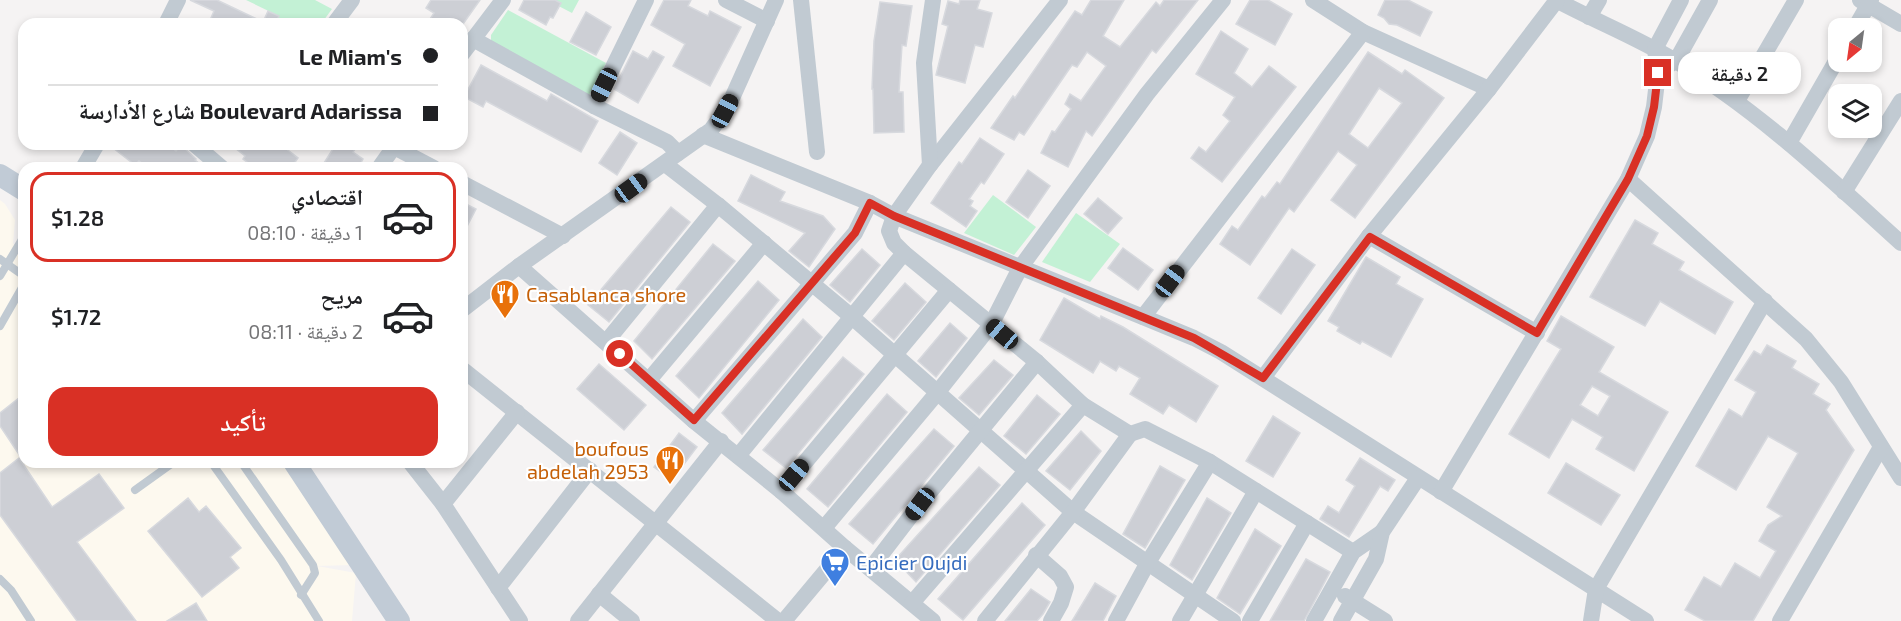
<!DOCTYPE html>
<html lang="ar">
<meta charset="utf-8">
<style>
:root{--surface:#fff;--page:#f6f6f6;--text:#202124;--muted:#757577;--line:#e0e0e0;--accent:#d93025}
body{margin:0;font-family:"Exo 2","Noto Naskh Arabic",sans-serif;background:var(--page);color:var(--text);direction:rtl;height:100vh;display:flex;flex-direction:column;font-size:22px;white-space:nowrap}
*{box-sizing:border-box;margin:0}
p{font-size:20px;color:var(--muted)}
.icon{flex:none;width:33px;height:33px;fill:none;stroke:currentColor;stroke-width:2;stroke-linecap:round;stroke-linejoin:round}
.map{position:relative;flex:1;overflow:hidden;direction:ltr}
.sheet{position:absolute;left:18px;top:162px;width:450px;height:306px;display:flex;flex-direction:column;background:var(--surface);border-radius:18px;box-shadow:0 3px 9px #0003;direction:rtl}
.sheet>*{flex:none}
.banner{position:absolute;left:18px;top:18px;width:450px;height:132px;border-radius:18px;box-shadow:0 3px 9px #0003;direction:rtl;display:grid;align-content:center;height:132px;padding:0 30px;background:var(--surface)}
.needle{width:39px;rotate:209deg}
.controls{position:absolute;left:1828px;top:18px;display:grid;gap:12px}
.controls a{display:grid;place-items:center;width:54px;height:54px;border-radius:12px;background:var(--surface);box-shadow:0 3px 9px #0003;font-size:30px}
.end{position:absolute;width:27px;height:27px;margin:-14px;border:8px solid #d93025;background:#fff;box-shadow:0 0 0 3px #fff}
.from{border-radius:50%}
.bubble{position:absolute;height:42px;border-radius:18px;background:var(--surface);box-shadow:0 3px 9px #0003;font-size:20px;font-weight:600;line-height:42px;text-align:center;direction:rtl}
.car{position:absolute;width:18px;height:36px;margin:-18px -9px;border-radius:8px;box-shadow:0 0 4px 2px #0007;background:linear-gradient(#222 24%,#8ab4d8 0 40%,#222 0 76%,#8ab4d8 0 86%,#222 0)}
.banner b{display:flex;align-items:center;gap:21px;height:57px;font-size:22px}
.banner b+b{border-top:2px solid var(--line)}
.banner i{width:15px;height:15px;background:var(--text)}
ul{padding:10px 0 0;list-style:none}
li{display:flex;align-items:center;gap:18px;height:90px;margin:0 12px 9px;padding:0 18px;border:3px solid transparent;border-radius:18px}
li div{flex:1}
li b{display:block;font-size:22px}
li em{font-style:normal;font-weight:600}
li.on{border-color:var(--accent)}
li>.icon{width:54px;height:54px;stroke-width:1.5}
.action{display:flex;gap:12px;margin-top:auto;padding:12px 30px}
.action a{flex:1;height:69px;border-radius:18px;background:var(--accent);color:#fff;font-size:24px;font-weight:600;line-height:69px;text-align:center}
.map>svg:first-child{display:block}
</style>
<div class="map">
<svg width="1901" height="621" viewBox="0 0 1901 621">
<rect width="100%" height="100%" fill="#f5f3f3"/>
<path fill="#fdf9ef" d="M0,200L5,204L15,220L13,243L24,261V462H283L353,565L317,566L356,573L352,621H0Z"/>
<g fill="#c3f1d5">
<path d="M246,0H315L332,9L321,24H275L279,16Z"/>
<path d="M547,0H579L572,13Z"/>
<path d="M508,10L606,63L589,95L491,41V35Z"/>
<path d="M993,195L1036,227L1014,255L964,233Z"/>
<path d="M1076,213L1120,244L1090,282L1042,262Z"/>
</g>
<g fill="#cdcfd5" stroke="#d7d9de" stroke-width="1.5" fill-rule="evenodd">
<path d="M190,0H217L263,22L268,11L279,16L275,24H223L211,18L214,11Z"/>
<path d="M431,0H480L463,24H427L434,13L426,8Z"/>
<path d="M524,0H555L561,3L553,18L550,17L546,25L519,10Z"/>
<path d="M664,0H691L688,6L708,16L710,11L741,27L710,86L673,66L685,44L651,25Z"/>
<path d="M960,0H980L977,9L992,13L983,47L975,45L965,83L936,75L948,26L942,24L948,1L959,4Z"/>
<path d="M1091,0H1124L1103,36L1120,47L1156,2L1160,6L1164,0H1198L1156,53L1152,50L1092,136L1086,131L1068,167L1041,153L1052,131L1055,132L1071,109L1065,104L1070,94L1081,101L1106,66L1087,52L1077,67L1072,65L1024,135L1019,132L1014,140L991,128L1013,96L1015,98L1075,11L1082,15Z"/>
<path d="M1250,0H1268L1292,14L1275,45L1236,24Z"/>
<path d="M1385,0H1408L1432,12L1420,36L1397,25L1389,24L1384,18L1378,15Z"/>
<path d="M880,2L912,6L906,46L902,45L899,92H903L904,132L874,133L873,89H872L874,41Z"/>
<path d="M586,12L611,27L596,55L570,42Z"/>
<path d="M1221,31L1248,49L1234,73L1252,87L1269,66L1296,87L1222,182L1191,158L1199,147L1206,152L1230,121L1223,115L1235,97L1196,74Z"/>
<path d="M633,51L648,59L653,51L664,57L638,103L614,89Z"/>
<path d="M1368,52L1402,74L1405,70L1444,98L1355,218L1331,200L1357,165L1338,151L1294,212L1289,208L1250,265L1220,244L1232,226L1238,230L1262,196L1265,198L1277,182L1280,184ZM1379,88L1402,103L1368,148L1349,134Z"/>
<path d="M481,65L547,101L551,94L598,121L581,152L486,101L483,107L464,97Z"/>
<path d="M620,132L637,143L617,175L599,163Z"/>
<path d="M980,138L1004,154L984,184L981,182L969,199L973,201L970,206L977,211L966,227L931,203L959,162L962,164Z"/>
<path d="M108,144H167L176,151L181,145L196,159L195,160L205,168H148L139,161L135,165Z"/>
<path d="M230,144H280L298,158L291,168H255L243,159L245,156Z"/>
<path d="M336,144H347L355,149L353,152L363,159L358,168H332L324,163Z"/>
<path d="M1028,170L1050,186L1028,218L1006,202Z"/>
<path d="M751,175L785,192L780,201L823,216L835,229L809,267L789,251L805,233L738,201Z"/>
<path d="M1098,198L1122,218L1108,234L1084,214Z"/>
<path d="M462,202L476,209L462,236Z"/>
<path d="M671,207L690,222L609,322L588,305Z"/>
<path d="M1635,220L1658,233L1652,244L1684,262L1679,270L1733,302L1715,334L1660,301L1645,326L1590,297Z"/>
<path d="M713,244L735,261L652,359L634,341Z"/>
<path d="M1123,248L1153,270L1138,290L1108,268Z"/>
<path d="M862,249L880,265L850,302L830,285Z"/>
<path d="M1292,249L1315,265L1281,314L1258,298Z"/>
<path d="M1366,257L1400,277L1396,284L1423,299L1391,357L1362,341L1360,344L1337,331L1339,327L1328,321Z"/>
<path d="M758,281L779,300L699,398L676,376Z"/>
<path d="M905,283L926,302L894,340L872,321Z"/>
<path d="M1064,298L1100,319L1101,316L1123,327L1218,386L1196,422L1169,405L1163,414L1130,394L1140,378L1119,366L1116,371L1100,361L1093,373L1040,340Z"/>
<path d="M1561,316L1614,347L1599,372L1668,412L1634,471L1596,449L1603,437L1572,419L1549,458L1509,434L1561,349L1547,341ZM1592,386L1610,396L1598,416L1580,405Z"/>
<path d="M803,319L822,337L742,434L722,413Z"/>
<path d="M950,323L967,338L936,377L918,361Z"/>
<path d="M1767,345L1796,361L1792,368L1819,384L1813,394L1830,404L1826,410L1854,450L1753,621H1705L1685,610L1704,577L1721,587L1735,563L1760,578L1776,551L1759,541L1768,525L1782,516L1767,507L1798,453L1768,436L1736,490L1696,466L1729,409L1742,417L1756,392L1735,380L1754,351L1761,355Z"/>
<path d="M843,357L864,374L786,468L763,450Z"/>
<path d="M994,360L1013,375L979,415L959,398Z"/>
<path d="M599,364L646,405L624,430L577,389Z"/>
<path d="M24,394V462L0,426V413Z"/>
<path d="M887,394L907,412L828,507L807,489Z"/>
<path d="M1037,395L1060,414L1026,454L1004,436Z"/>
<path d="M1273,416L1300,433L1273,477L1246,461Z"/>
<path d="M934,429L954,446L873,544L849,524Z"/>
<path d="M1081,431L1101,451L1070,490L1046,471Z"/>
<path d="M679,433L697,447L672,480L654,467Z"/>
<path d="M19,458L52,507L99,474L124,508L77,542L136,621H77L0,515V473Z"/>
<path d="M1360,458L1395,480L1388,491L1380,486L1349,537L1320,519L1328,506L1339,513L1355,486L1346,480Z"/>
<path d="M1566,463L1620,495L1601,525L1548,493Z"/>
<path d="M1160,466L1185,480L1145,548L1123,534Z"/>
<path d="M979,467L1000,485L916,582L895,560Z"/>
<path d="M188,498L199,512L206,506L241,548L230,557L239,568L202,597L148,531Z"/>
<path d="M1207,498L1231,513L1192,580L1170,565Z"/>
<path d="M1022,503L1045,525L963,620L938,599Z"/>
<path d="M1255,529L1281,546L1240,614L1217,598Z"/>
<path d="M1306,559L1330,572L1304,621H1270Z"/>
<path d="M1095,583L1116,596L1103,621H1072Z"/>
<path d="M1031,589L1050,602L1043,614L1037,621H1005Z"/>
<path d="M196,603L207,621H167Z"/>
</g>
<g fill="none" stroke-linecap="round" stroke-linejoin="round">
<g stroke="#c1cad2" stroke-width="8">
<path d="M0,259L24,276"/>
<path d="M0,276L24,236"/>
<path d="M0,326L24,284"/>
<path d="M211,462L281,560L319,621"/>
<path d="M241,462L313,565L315,573L301,595"/>
<path d="M135,490L174,462"/>
<path d="M0,579L11,590L31,621"/>
</g>
<g stroke="#c1cad2" stroke-width="16">
<path d="M726,0L767,21"/>
<path d="M801,0L817,152"/>
<path d="M1060,0L930,165L894,216L889,231L894,243L904,253L1037,362L1083,405L1130,434L1145,429L1210,462L1353,552"/>
<path d="M1313,0L1363,32L1489,89"/>
<path d="M1556,0C1595,21 1636,37 1674,60C1758,110 1829,178 1901,243"/>
<path d="M1860,0L1901,24"/>
<path d="M1589,17L1599,0"/>
<path d="M166,24L178,0"/>
<path d="M334,24L352,0"/>
<path d="M1855,28L1871,0"/>
<path d="M473,39L594,106L667,142L678,153"/>
<path d="M462,54L503,0"/>
<path d="M1666,67L1676,61L1710,0"/>
<path d="M1737,101L1796,0"/>
<path d="M594,106L646,0"/>
<path d="M703,135L870,203L894,216L1143,317L1194,338L1221,352L1646,621"/>
<path d="M1789,143L1839,56"/>
<path d="M194,144L222,168"/>
<path d="M394,147L434,168"/>
<path d="M665,164L718,205L852,317L1073,512L1233,621"/>
<path d="M930,165L924,63L933,0"/>
<path d="M83,168L97,144"/>
<path d="M379,168L396,144"/>
<path d="M1628,179L1806,339L1841,382L1901,478"/>
<path d="M462,183L563,236"/>
<path d="M1844,192L1901,101"/>
<path d="M1369,236L1537,333"/>
<path d="M519,266L694,421L781,491L845,548L933,621"/>
<path d="M462,310L519,266L711,130L725,111L733,96L776,0"/>
<path d="M1143,317L1363,32"/>
<path d="M606,342L718,205"/>
<path d="M462,369L778,621"/>
<path d="M1263,378L1369,236L1489,89L1557,0"/>
<path d="M649,380L764,243"/>
<path d="M694,421L855,233L870,203"/>
<path d="M738,456L904,253"/>
<path d="M410,462L443,504L520,621"/>
<path d="M781,491L949,290"/>
<path d="M1441,492L1628,179L1647,136L1654,107L1658,73L1655,49L1681,0"/>
<path d="M443,504L517,412"/>
<path d="M824,528L937,393L991,325L1020,268L1147,94L1223,0"/>
<path d="M1036,555L1060,576L1066,587L1061,603L1051,621"/>
<path d="M871,568L920,504L1037,362"/>
<path d="M498,588L590,470"/>
<path d="M599,594L632,621"/>
<path d="M1345,596L1385,621"/>
<path d="M912,603L1083,405"/>
<path d="M578,621L721,441"/>
<path d="M784,621L845,548"/>
<path d="M985,621L1073,512L1130,434"/>
<path d="M1116,621L1147,564L1210,462"/>
<path d="M1180,621L1256,491"/>
<path d="M1250,621L1307,523"/>
<path d="M1314,621L1353,552L1382,532"/>
<path d="M1341,621L1376,559L1382,532L1418,478"/>
<path d="M1591,621L1596,589L1765,301"/>
<path d="M1780,621L1881,447"/>
</g>
<g stroke="#c1cbd6" stroke-width="22">
<path d="M0,175L24,190"/>
<path d="M294,462L399,621"/>
</g>
</g>
<g fill="none" stroke-linecap="round" stroke-linejoin="round">
<path stroke="#d93025" stroke-width="8" d="M620,354L694,420L855,233L870,203L894,216L1194,338L1263,378L1370,237L1537,333L1628,179L1647,136L1654,107L1658,73"/>
</g>
<defs>
<g id="restaurant-pin" transform="scale(1.5)"><path d="M0 17L-7.5 6A9.5 9.5 0 1 1 7.5 6Z" fill="#e8710a" stroke="#fff"/><path d="M-5-6h1v4h1v-4h1v4h1v-4h1v5L-1.5 .5V6h-2V.5L-5-1ZM5-6V6H3V1.5H1.5Q1.5-4 5-6Z" fill="#fff"/></g>
<g id="supermarket-pin" transform="scale(1.5)"><path d="M0 17L-7.5 6A9.5 9.5 0 1 1 7.5 6Z" fill="#3f7fe0" stroke="#fff"/><path d="M-6-5.5h2.5l.6 2H6L4.5 2H-2.5L-4.4-4H-6ZM-1.5 3.2a1.3 1.3 0 1 0 .1 0ZM3 3.2a1.3 1.3 0 1 0 .1 0Z" fill="#fff"/></g>
</defs>
<g fill-rule="evenodd">
<use href="#restaurant-pin" x="505" y="294"/>
<use href="#restaurant-pin" x="670" y="460"/>
<use href="#supermarket-pin" x="835" y="562"/>
</g>
<g text-anchor="middle" dominant-baseline="central" stroke-width="4.5" stroke-linejoin="round" paint-order="stroke">
<g font-size="20" fill="#c56008" stroke="#fff" text-anchor="start">
<text x="526" y="294">Casablanca shore</text>
<text x="649" y="448" text-anchor="end">boufous<tspan x="649" dy="23">abdelah 2953</tspan></text>
</g>
<g font-size="20" fill="#366cbe" stroke="#fff" text-anchor="start">
<text x="856" y="562">Epicier Oujdi</text>
</g>
</g>
</svg>
<div class="controls">
<a><svg class="needle" viewBox="-14 -14 28 28"><path d="M0-13l5 13h-10z" fill="#e53935"/><path d="M0 13l5-13h-10z" fill="#757577"/></svg></a>
<a><svg class="icon" aria-label="layers" viewBox="0 0 24 24"><path d="M12 4l9 5-9 5-9-5zM3 14l9 5 9-5"/></svg></a>
</div>
<i class="end from" style="left:620px;top:354px"></i>
<i class="end" style="left:1658px;top:73px"></i>
<div class="bubble" style="left:1678px;top:52px;width:123px">2 دقيقة</div>
<i class="car" style="left:604px;top:85px;rotate:206deg"></i>
<i class="car" style="left:725px;top:111px;rotate:28deg"></i>
<i class="car" style="left:631px;top:188px;rotate:54deg"></i>
<i class="car" style="left:1170px;top:281px;rotate:37deg"></i>
<i class="car" style="left:1002px;top:334px;rotate:310deg"></i>
<i class="car" style="left:794px;top:475px;rotate:40deg"></i>
<i class="car" style="left:920px;top:504px;rotate:217deg"></i>
<div class="banner">
<b><i class="from"></i>Le Miam's</b>
<b><i></i>Boulevard Adarissa شارع الأدارسة</b>
</div>
<section class="sheet">
<ul>
<li class="on"><svg class="icon" aria-label="car" viewBox="0 0 24 24"><path d="M5 17H2v-5l4-1 3-4h7l3 4 3 1v5h-3M9 17h6M6 11h13"/><circle cx="7" cy="17" r="2"/><circle cx="17" cy="17" r="2"/></svg><div><b>اقتصادي</b><p>1 دقيقة · 08:10</p></div><em>$1.28</em></li>
<li><svg class="icon" aria-label="car" viewBox="0 0 24 24"><path d="M5 17H2v-5l4-1 3-4h7l3 4 3 1v5h-3M9 17h6M6 11h13"/><circle cx="7" cy="17" r="2"/><circle cx="17" cy="17" r="2"/></svg><div><b>مريح</b><p>2 دقيقة · 08:11</p></div><em>$1.72</em></li>
</ul>
<div class="action"><a>تأكيد</a></div>
</section>
</div>
